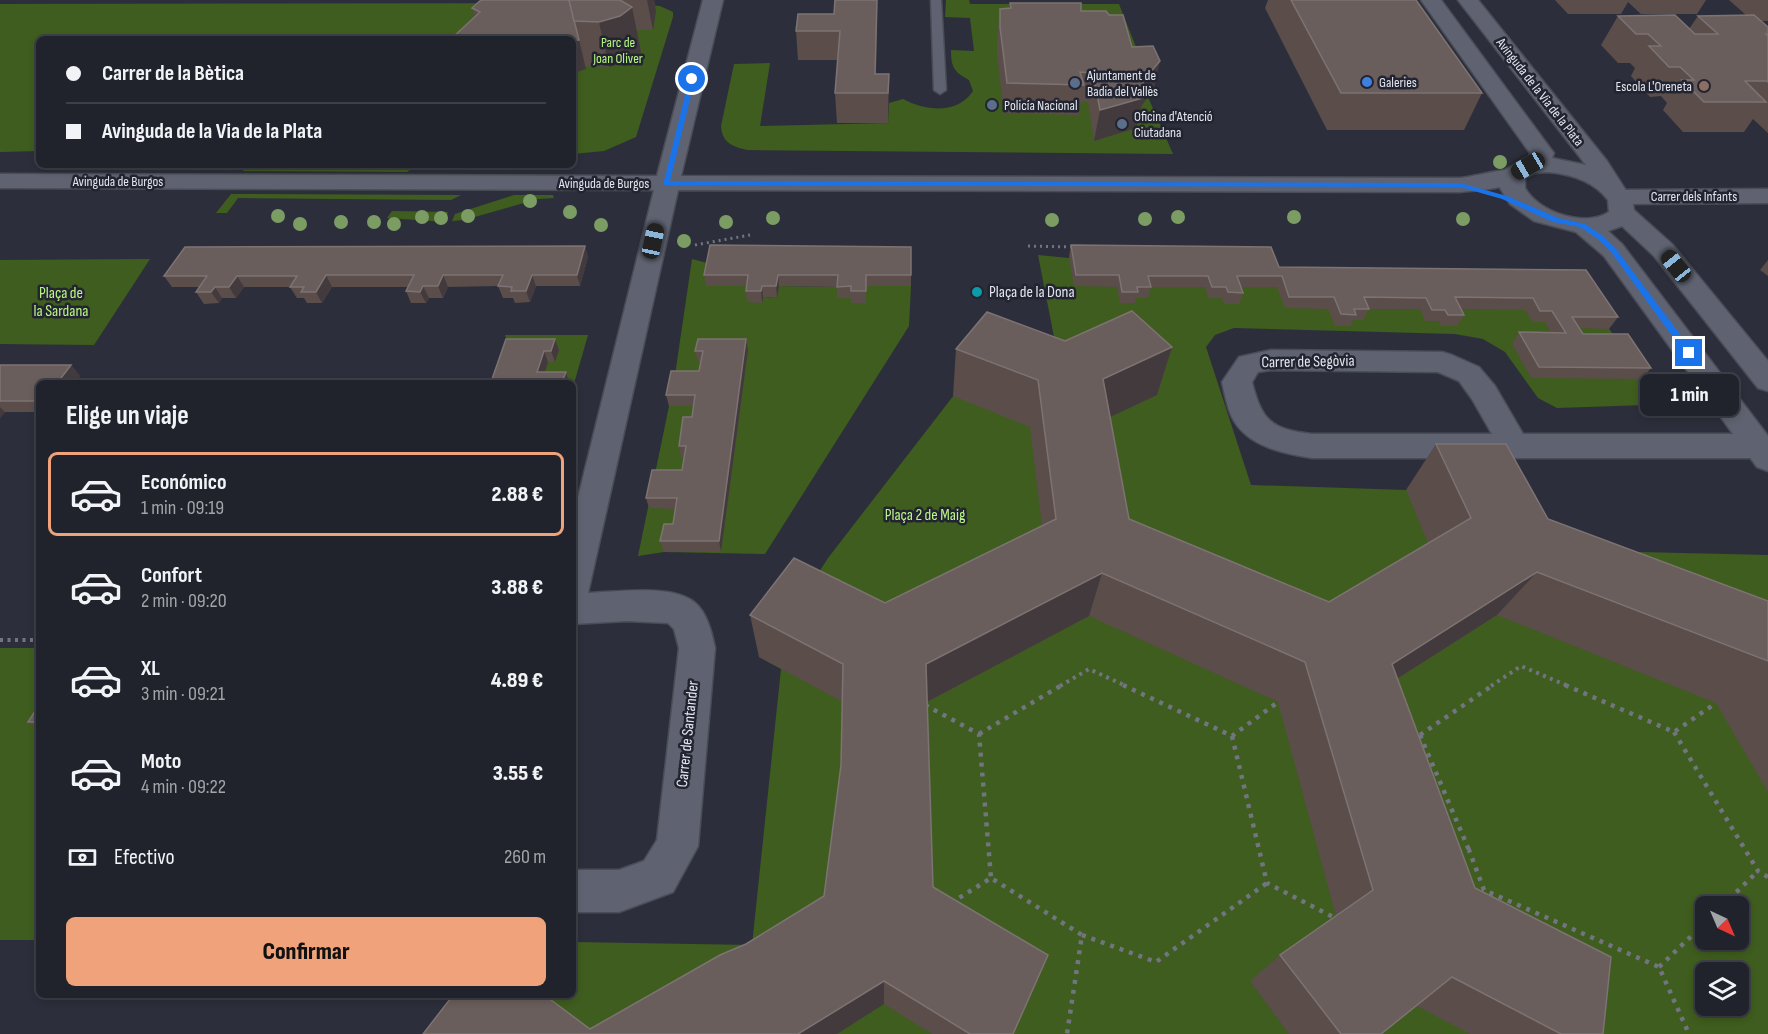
<!DOCTYPE html>
<html lang="es">
<meta charset="utf-8">
<style>
:root{--surface:#21232c;--page:#292b34;--text:#f1f3f6;--muted:#a2a4a9;--line:#3e4048;--accent:#f0a27a}
body{margin:0;font-family:"Sofia Sans Condensed",sans-serif;background:var(--page);color:var(--text);height:100vh;display:flex;flex-direction:column;font-size:22px;white-space:nowrap}
*{box-sizing:border-box;margin:0}
p{font-size:20px;color:var(--muted)}
.icon{flex:none;width:33px;height:33px;fill:none;stroke:currentColor;stroke-width:2;stroke-linecap:round;stroke-linejoin:round}
.map{position:relative;flex:1;overflow:hidden}
.side{position:absolute;left:36px;top:380px;width:540px;height:618px;display:flex;flex-direction:column;background:var(--surface);border-radius:9px;box-shadow:0 3px 9px #0003,0 0 0 2px var(--line)}
.side>*{flex:none}
.banner{position:absolute;left:36px;top:36px;width:540px;height:132px;border-radius:9px;box-shadow:0 3px 9px #0003,0 0 0 2px var(--line);display:grid;align-content:center;height:132px;padding:0 30px;background:var(--surface)}
.needle{width:39px;rotate:136deg}
.tools{position:absolute;left:1695px;top:896px;display:grid;gap:12px}
.tools a{display:grid;place-items:center;width:54px;height:54px;border-radius:9px;background:var(--surface);box-shadow:0 3px 9px #0003,0 0 0 2px var(--line);font-size:30px}
.end{position:absolute;width:27px;height:27px;margin:-14px;border:8px solid #1a73e8;background:#fff;box-shadow:0 0 0 3px #fff}
.from{border-radius:50%}
.bubble{position:absolute;height:42px;border-radius:9px;background:var(--surface);box-shadow:0 3px 9px #0003,0 0 0 2px var(--line);font-size:20px;font-weight:800;line-height:42px;text-align:center}
.car{position:absolute;width:18px;height:36px;margin:-18px -9px;border-radius:8px;box-shadow:0 0 4px 2px #0007;background:linear-gradient(#222 24%,#8ab4d8 0 40%,#222 0 76%,#8ab4d8 0 86%,#222 0)}
.banner b{display:flex;align-items:center;gap:21px;height:57px;font-size:22px}
.banner b+b{border-top:2px solid var(--line)}
.banner i{width:15px;height:15px;background:var(--text)}
ul{padding:0;list-style:none}
li{display:flex;align-items:center;gap:18px;height:84px;margin:0 12px 9px;padding:0 18px;border:3px solid transparent;border-radius:9px}
li div{flex:1}
li b{display:block;font-size:22px}
li em{font-style:normal;font-weight:800}
li.selected{border-color:var(--accent)}
li>.icon{width:54px;height:54px;stroke-width:1.5}
h2{padding:0 30px;font-size:27px;line-height:72px}
.pay{display:flex;align-items:center;gap:15px;height:66px;padding:0 30px;font-size:22px}
.pay p{margin-inline-start:auto}
.primary-button{display:flex;gap:12px;margin-top:auto;padding:12px 30px}
.primary-button a{flex:1;height:69px;border-radius:9px;background:var(--accent);color:#111;font-size:24px;font-weight:800;line-height:69px;text-align:center}
.map>svg:first-child{display:block}
</style>
<div class="map">
<svg width="1768" height="1034" viewBox="0 0 1768 1034">
<rect width="100%" height="100%" fill="#2c2f3b"/>
<g fill="#3f5d1e" fill-rule="evenodd">
<path d="M946,0H969L970,4H1119L1153,90L1148,97L1173,154L748,150C733,147 722,143 721,126L734,64L770,63L760,126L888,123L889,103L903,99C926,111 957,115 973,91L969,80C954,72 951,67 951,50L974,51L970,18L945,17Z"/>
<path d="M628,3L660,6L673,12V17L636,137L604,151L573,154V39H39V151L0,152V4Z"/>
<path d="M247,165H255L252,170H410L407,172L243,171Z"/>
<path d="M231,194L461,195L451,200L238,198L227,213H216Z"/>
<path d="M514,195H553L554,198L538,199L464,220L452,221L455,214Z"/>
<path d="M392,211L448,212L445,222L387,218Z"/>
<path d="M1038,255L1275,278L1578,281L1642,379L1660,385L1658,398L1646,405L1557,408L1538,398L1505,352L1483,339L1455,334L1234,328L1215,335L1206,347L1251,485L1406,490L1554,550L1768,555V1034H442L451,995L573,994V942L752,945L781,669L759,657L800,602L828,558L995,342H1055ZM1706,906H1738V939H1706ZM1706,972H1738V1005H1706Z"/>
<path d="M150,259L94,345L0,344V260Z"/>
<path d="M692,259L711,264L707,286H750L748,302H762L763,297L777,298L779,286L838,287L851,298V303H866V286H911L909,326L765,554L664,552L638,556L674,382Z"/>
<path d="M505,335H588L573,387V382H500L511,350Z"/>
<rect x="0" y="648" width="39" height="292"/>
</g>
<g fill="none" stroke-linecap="round" stroke-linejoin="round">
<g stroke="#4a4d57" stroke-width="3">
<path id="service" d="M931,0H941L946,90L940,94L934,90Z"/>
</g>
<g stroke="#4a4d57" stroke-width="3">
<g id="minor">
<path d="M703,0H723L681,176L1460,178C1476,176 1508,167 1521,170L1525,175C1515,189 1477,190 1460,192L678,190L588,593C615,592 672,584 694,602C707,612 712,633 715,648L698,846L673,892L619,912H573V870H619L644,861L657,840L679,648L674,629L668,623L627,621L573,624V518L654,190L0,188V174L657,176Z"/>
<path d="M1768,189V203L1620,204L1611,202L1608,197L1611,192L1620,190Z"/>
<path d="M1271,350L1442,352L1452,355L1479,367L1495,386L1523,434H1758L1768,438V454L1758,458H1312C1280,453 1241,445 1229,410C1226,401 1224,391 1222,382L1239,357ZM1271,370L1438,372L1459,381L1472,399L1492,434H1312C1272,429 1262,422 1252,382L1258,372Z"/>
</g>
</g>
<g stroke="#4a4d57" stroke-width="3">
<path id="tertiary" d="M1421,0H1441L1550,148L1554,153L1552,158L1586,165L1458,0H1478L1607,161L1632,200L1634,210L1672,244L1768,361V391L1758,388L1654,256L1622,226L1608,231L1622,244L1768,436V471L1757,467L1604,256L1576,232L1534,221L1510,204L1500,188L1501,175L1505,170L1529,156L1530,153ZM1548,172C1570,174 1594,181 1608,200L1609,212C1585,228 1538,212 1525,188V178L1535,173Z"/>
</g>
<g stroke="#727580" stroke-width="3" stroke-dasharray="2 4" stroke-linecap="butt">
<path d="M695,245L750,235"/>
<path d="M1028,246L1075,247"/>
</g>
<g stroke="#727580" stroke-width="4" stroke-dasharray="3 4.5" stroke-linecap="butt">
<path d="M0,640H39"/>
<path d="M1060,686L1089,669L1126,686"/>
<path d="M1491,686L1521,666L1568,686"/>
</g>
<g stroke="#727580" stroke-width="4.5" stroke-dasharray="4 6" stroke-linecap="butt">
<path d="M1123,685L1232,736L1278,702"/>
<path d="M1565,685L1674,732L1716,703"/>
<path d="M925,705L979,734L991,878"/>
<path d="M1674,732L1758,871L1768,877"/>
<path d="M979,734L1062,685"/>
<path d="M1420,735L1493,685"/>
<path d="M1420,735L1469,850"/>
<path d="M1232,736L1267,883L1337,919"/>
<path d="M1458,852L1469,850L1484,890L1659,967L1689,1034"/>
<path d="M951,903L991,878L1082,935L1067,1034"/>
<path d="M1722,906L1758,871"/>
<path d="M1082,935L1156,962L1267,883"/>
<path d="M1659,967L1706,922"/>
</g>
<use href="#service" fill="#5f6371" fill-rule="evenodd"/>
<use href="#minor" fill="#5f6371" fill-rule="evenodd"/>
<use href="#tertiary" fill="#5f6371" fill-rule="evenodd"/>
</g>
<g fill="#7b9d63">
<circle cx="1500" cy="162" r="7"/>
<circle cx="530" cy="201" r="7"/>
<circle cx="570" cy="212" r="7"/>
<circle cx="278" cy="216" r="7"/>
<circle cx="468" cy="216" r="7"/>
<circle cx="422" cy="217" r="7"/>
<circle cx="1178" cy="217" r="7"/>
<circle cx="1294" cy="217" r="7"/>
<circle cx="441" cy="218" r="7"/>
<circle cx="773" cy="218" r="7"/>
<circle cx="1145" cy="219" r="7"/>
<circle cx="1463" cy="219" r="7"/>
<circle cx="1052" cy="220" r="7"/>
<circle cx="341" cy="222" r="7"/>
<circle cx="374" cy="222" r="7"/>
<circle cx="726" cy="222" r="7"/>
<circle cx="300" cy="224" r="7"/>
<circle cx="394" cy="224" r="7"/>
<circle cx="601" cy="225" r="7"/>
<circle cx="684" cy="241" r="7"/>
</g>
<g fill="#5b4d4a">
<path d="M481,0H654L656,11L653,30H637L641,52L629,61L609,67L585,66L586,69L573,73V39H452V38L475,17L472,8Z"/>
<path d="M877,0L876,74H889L888,123H837L835,93L838,60H798L796,31Z"/>
<path d="M1268,0H1416L1482,93L1464,130H1327L1265,8Z"/>
<path d="M1555,0H1706L1697,14H1641L1628,2L1621,14H1568Z"/>
<path d="M1729,0H1768V21H1761L1768,27V133L1753,119L1744,132H1683L1663,110L1667,103L1661,96L1650,97L1631,76L1635,68L1630,63H1618L1601,45L1618,16L1689,29L1698,16L1746,15Z"/>
<path d="M1010,3L1081,11L1109,15L1132,47L1154,90L1142,105L1136,128L1094,141L1088,102H1081L1079,115L1004,113L997,56V38L1000,9L1010,8Z"/>
<path d="M1071,245L1279,267L1586,270L1618,317L1609,329L1579,328L1583,334L1651,368L1642,379L1531,378L1512,344L1519,332L1551,333L1545,322H1533L1525,310L1461,309L1464,315L1457,326H1441L1439,321H1425L1420,309H1369L1363,320H1353L1351,326H1335L1328,309L1285,308L1277,287H1241L1243,293L1239,304H1224L1222,298H1208L1205,287H1151L1148,298H1136L1135,303H1120L1117,287L1074,286L1069,257Z"/>
<path d="M585,246L588,257L580,286H536L530,302L515,303L513,298H503L498,286L448,287L443,298H429L426,303H411L406,291L408,287H332L322,303H307L304,298H297L290,287H244L236,298H222L219,303L204,304L196,292L200,287H172L164,276Z"/>
<path d="M911,247V286H866V303H851V298H837V287L779,286L777,298L763,297L762,303L747,302L746,291L747,286H706L704,275Z"/>
<path d="M1768,260V276L1760,270Z"/>
<path d="M555,339L559,350L555,362H548L545,372H566L569,382H491Z"/>
<path d="M746,339L748,350L721,552H664L660,541L673,524L675,509L649,508L646,498L682,470L684,457H681L679,446L692,417L693,406H669L666,395L699,371L701,362H698L695,351Z"/>
<path d="M1065,341L1172,347L1157,395L1110,417L1129,519L1329,602L1428,543L1406,490L1436,444L1548,519L1768,601V792L1716,703L1497,615L1397,679L1475,888L1603,1034H1470L1417,1006L1381,1034H1289L1250,981L1280,955L1336,916L1278,702L1089,616L927,702L933,887L1013,1034H932L884,1004L590,1029L746,944L824,896L841,765L843,702L759,657L750,615L885,603L1042,526L1030,427L953,396L956,349Z"/>
<path d="M0,365H71L80,376L76,382H39V412H5L0,418Z"/>
<path d="M39,705V729L28,722Z"/>
</g>
<g fill="#423a3d">
<path d="M647,0H654L656,11L653,30Z"/>
<path d="M877,0V18L875,93V74Z"/>
<path d="M632,7L641,52L629,61L609,67L599,22Z"/>
<path d="M579,40L586,69L574,73L573,68V41Z"/>
<path d="M1160,61L1154,90L1142,105L1136,128L1094,141L1100,110L1143,81Z"/>
<path d="M585,246L588,257L580,286L577,275Z"/>
<path d="M326,275L332,287L322,303L316,292Z"/>
<path d="M443,275L448,287L443,298L438,286Z"/>
<path d="M532,275L536,286L530,302L526,291Z"/>
<path d="M778,275L779,286L777,298L776,286Z"/>
<path d="M237,276L244,287L236,298L229,287Z"/>
<path d="M423,286L429,298L426,303L420,292Z"/>
<path d="M762,286L763,297L762,303L761,291Z"/>
<path d="M215,287L222,298L219,303L211,292Z"/>
<path d="M555,339L559,350L555,362L551,351Z"/>
<path d="M746,339L748,350L721,552L719,541Z"/>
<path d="M1172,347L1157,395L1091,426L1103,379Z"/>
<path d="M544,351L548,362L542,382L537,372Z"/>
<path d="M71,365L80,376L76,382H58Z"/>
<path d="M566,372L569,382H562Z"/>
<path d="M0,407L5,412L0,418Z"/>
<path d="M1537,572L1497,615L1359,703L1392,664Z"/>
<path d="M1102,573L1089,616L923,704L926,664Z"/>
<path d="M884,981V1004L837,1034H798Z"/>
</g>
<g fill="#6a5e5c" stroke="#7d7373" stroke-width="1.5">
<path d="M481,0H569L579,40L573,41V39H453L452,38L480,12L472,8Z"/>
<path d="M569,0H620L632,7L620,16L599,22L574,21Z"/>
<path d="M835,0H877L875,74H889L888,93H835L840,31H796L798,14H834Z"/>
<path d="M1291,0H1416L1482,93H1341Z"/>
<path d="M1010,3H1081V11H1106L1109,15H1123L1132,47L1153,46L1160,61L1143,81V98L1100,110L1093,73L1080,72L1084,85L1007,83L1000,27V9L1011,8Z"/>
<path d="M1675,15L1695,34H1718L1698,16L1754,15L1768,27V34H1766L1768,36V82L1767,81H1745L1766,102H1704L1682,80H1694L1680,67H1669L1649,46H1661L1648,34H1636L1618,16Z"/>
<path d="M710,245L911,247V275H866V291H851V286L837,287L838,275H778L776,286H762L761,291H746L748,275H704Z"/>
<path d="M1071,245L1271,247L1279,267L1586,270L1618,317H1572L1583,334H1628L1651,368L1539,367L1519,332L1566,333L1552,311H1540L1533,298L1455,297L1464,315H1448L1445,310H1432L1426,298L1364,297L1369,309H1354L1356,315L1341,314L1334,297H1289L1282,276H1237L1243,293L1228,292L1226,287H1212L1208,276H1148L1151,287H1137L1138,292H1122L1119,275H1076Z"/>
<path d="M585,246L577,275H532L526,291H511L512,287L498,286L503,275H443L438,286H423L420,292L406,291L414,275H326L316,292H301L304,287H290L297,276H237L229,287H215L211,292H196L207,276H164L185,247Z"/>
<path d="M1132,311L1172,347L1103,379L1129,519L1329,602L1471,518L1436,444H1506L1548,519L1768,601V661L1537,572L1392,664L1475,888L1611,957L1603,1034H1561L1452,977L1381,1034H1341L1280,955L1373,890L1305,662L1102,573L926,664L933,887L1048,955L1013,1034H970L884,981L798,1034H423L454,994H543L590,1029L720,955L746,944L824,896L841,765L843,664L750,615L794,558L885,603L1056,519L1038,380L956,349L987,312L1065,341Z"/>
<path d="M506,339H555L551,351H544L537,372H566L562,382H491Z"/>
<path d="M698,339H746L719,541H660L664,524H673L677,498H646L652,470H682L686,446H679L683,417H692L695,395H666L671,371H699L703,351H695Z"/>
<path d="M0,365H71L58,382H39V401H0Z"/>
<path d="M39,705V722H28Z"/>
</g>
<path fill="#1a73e8" d="M692,77L695,79L670,181L1460,183L1507,196L1558,218L1585,224L1603,236L1616,249L1694,353L1686,355L1611,252L1598,239L1580,227L1553,222L1502,199L1460,187L663,185L689,79Z"/>
<circle fill="#3f7fe0" stroke="#222531" stroke-width="2" cx="1367" cy="82" r="6"/>
<g fill="#5c6f8a" stroke="#222531" stroke-width="2">
<circle cx="1075" cy="83" r="6"/>
<circle cx="992" cy="105" r="6"/>
<circle cx="1122" cy="124" r="6"/>
</g>
<circle fill="#8d6e63" stroke="#222531" stroke-width="2" cx="1704" cy="86" r="6"/>
<circle fill="#0f9aa8" stroke="#222531" stroke-width="2" cx="977" cy="292" r="6"/>
<g text-anchor="middle" dominant-baseline="central" stroke-width="5" stroke-linejoin="round" paint-order="stroke">
<g font-size="14" fill="#bbf783" stroke="#222531">
<text x="618" y="42">Parc de<tspan x="618" dy="16">Joan Oliver</tspan></text>
</g>
<g font-size="14" fill="#e3e6ee" stroke="#222531" text-anchor="start">
<text x="1087" y="75">Ajuntament de<tspan x="1087" dy="16">Badia del Vallès</tspan></text>
<text x="1379" y="82">Galeries</text>
<text x="1692" y="86" text-anchor="end">Escola L'Oreneta</text>
<text x="1004" y="105">Policía Nacional</text>
<text x="1134" y="116">Oficina d'Atenció<tspan x="1134" dy="16">Ciutadana</tspan></text>
</g>
<g font-size="14" fill="#e3e6ee" stroke="#222531">
<text transform="translate(1540 92) rotate(52)">Avinguda de la Via de la Plata</text>
<text x="118" y="181">Avinguda de Burgos</text>
<text x="604" y="183">Avinguda de Burgos</text>
<text x="1694" y="196">Carrer dels Infants</text>
</g>
<g font-size="16" fill="#e3e6ee" stroke="#222531" text-anchor="start">
<text x="989" y="292">Plaça de la Dona</text>
</g>
<g font-size="16" fill="#bbf783" stroke="#222531">
<text x="61" y="293">Plaça de<tspan x="61" dy="18">la Sardana</tspan></text>
<text x="925" y="515">Plaça 2 de Maig</text>
</g>
<g font-size="16" fill="#e3e6ee" stroke="#222531">
<text transform="translate(1308 362) rotate(-1)">Carrer de Segòvia</text>
<text transform="translate(688 734) rotate(-84)">Carrer de Santander</text>
</g>
</g>
</svg>
<div class="tools">
<a><svg class="needle" viewBox="-14 -14 28 28"><path d="M0-13l5 13h-10z" fill="#e53935"/><path d="M0 13l5-13h-10z" fill="#a2a4a9"/></svg></a>
<a><svg class="icon" aria-label="layers" viewBox="0 0 24 24"><path d="M12 4l9 5-9 5-9-5zM3 14l9 5 9-5"/></svg></a>
</div>
<i class="end from" style="left:692px;top:79px"></i>
<i class="end" style="left:1689px;top:353px"></i>
<div class="bubble" style="left:1640px;top:374px;width:99px">1 min</div>
<i class="car" style="left:1528px;top:166px;rotate:240deg"></i>
<i class="car" style="left:653px;top:241px;rotate:12deg"></i>
<i class="car" style="left:1676px;top:266px;rotate:321deg"></i>
<div class="banner">
<b><i class="from"></i>Carrer de la Bètica</b>
<b><i></i>Avinguda de la Via de la Plata</b>
</div>
<section class="side">
<h2>Elige un viaje</h2>
<ul>
<li class="selected"><svg class="icon" aria-label="car" viewBox="0 0 24 24"><path d="M5 17H2v-5l4-1 3-4h7l3 4 3 1v5h-3M9 17h6M6 11h13"/><circle cx="7" cy="17" r="2"/><circle cx="17" cy="17" r="2"/></svg><div><b>Económico</b><p>1 min · 09:19</p></div><em>2.88 €</em></li>
<li><svg class="icon" aria-label="car" viewBox="0 0 24 24"><path d="M5 17H2v-5l4-1 3-4h7l3 4 3 1v5h-3M9 17h6M6 11h13"/><circle cx="7" cy="17" r="2"/><circle cx="17" cy="17" r="2"/></svg><div><b>Confort</b><p>2 min · 09:20</p></div><em>3.88 €</em></li>
<li><svg class="icon" aria-label="car" viewBox="0 0 24 24"><path d="M5 17H2v-5l4-1 3-4h7l3 4 3 1v5h-3M9 17h6M6 11h13"/><circle cx="7" cy="17" r="2"/><circle cx="17" cy="17" r="2"/></svg><div><b>XL</b><p>3 min · 09:21</p></div><em>4.89 €</em></li>
<li><svg class="icon" aria-label="car" viewBox="0 0 24 24"><path d="M5 17H2v-5l4-1 3-4h7l3 4 3 1v5h-3M9 17h6M6 11h13"/><circle cx="7" cy="17" r="2"/><circle cx="17" cy="17" r="2"/></svg><div><b>Moto</b><p>4 min · 09:22</p></div><em>3.55 €</em></li>
</ul>
<div class="pay"><svg class="icon" aria-label="cash" viewBox="0 0 24 24"><path d="M3 7h18v10H3z"/><circle cx="12" cy="12" r="2"/></svg>Efectivo<p>260 m</p></div>
<div class="primary-button"><a>Confirmar</a></div>
</section>
</div>
